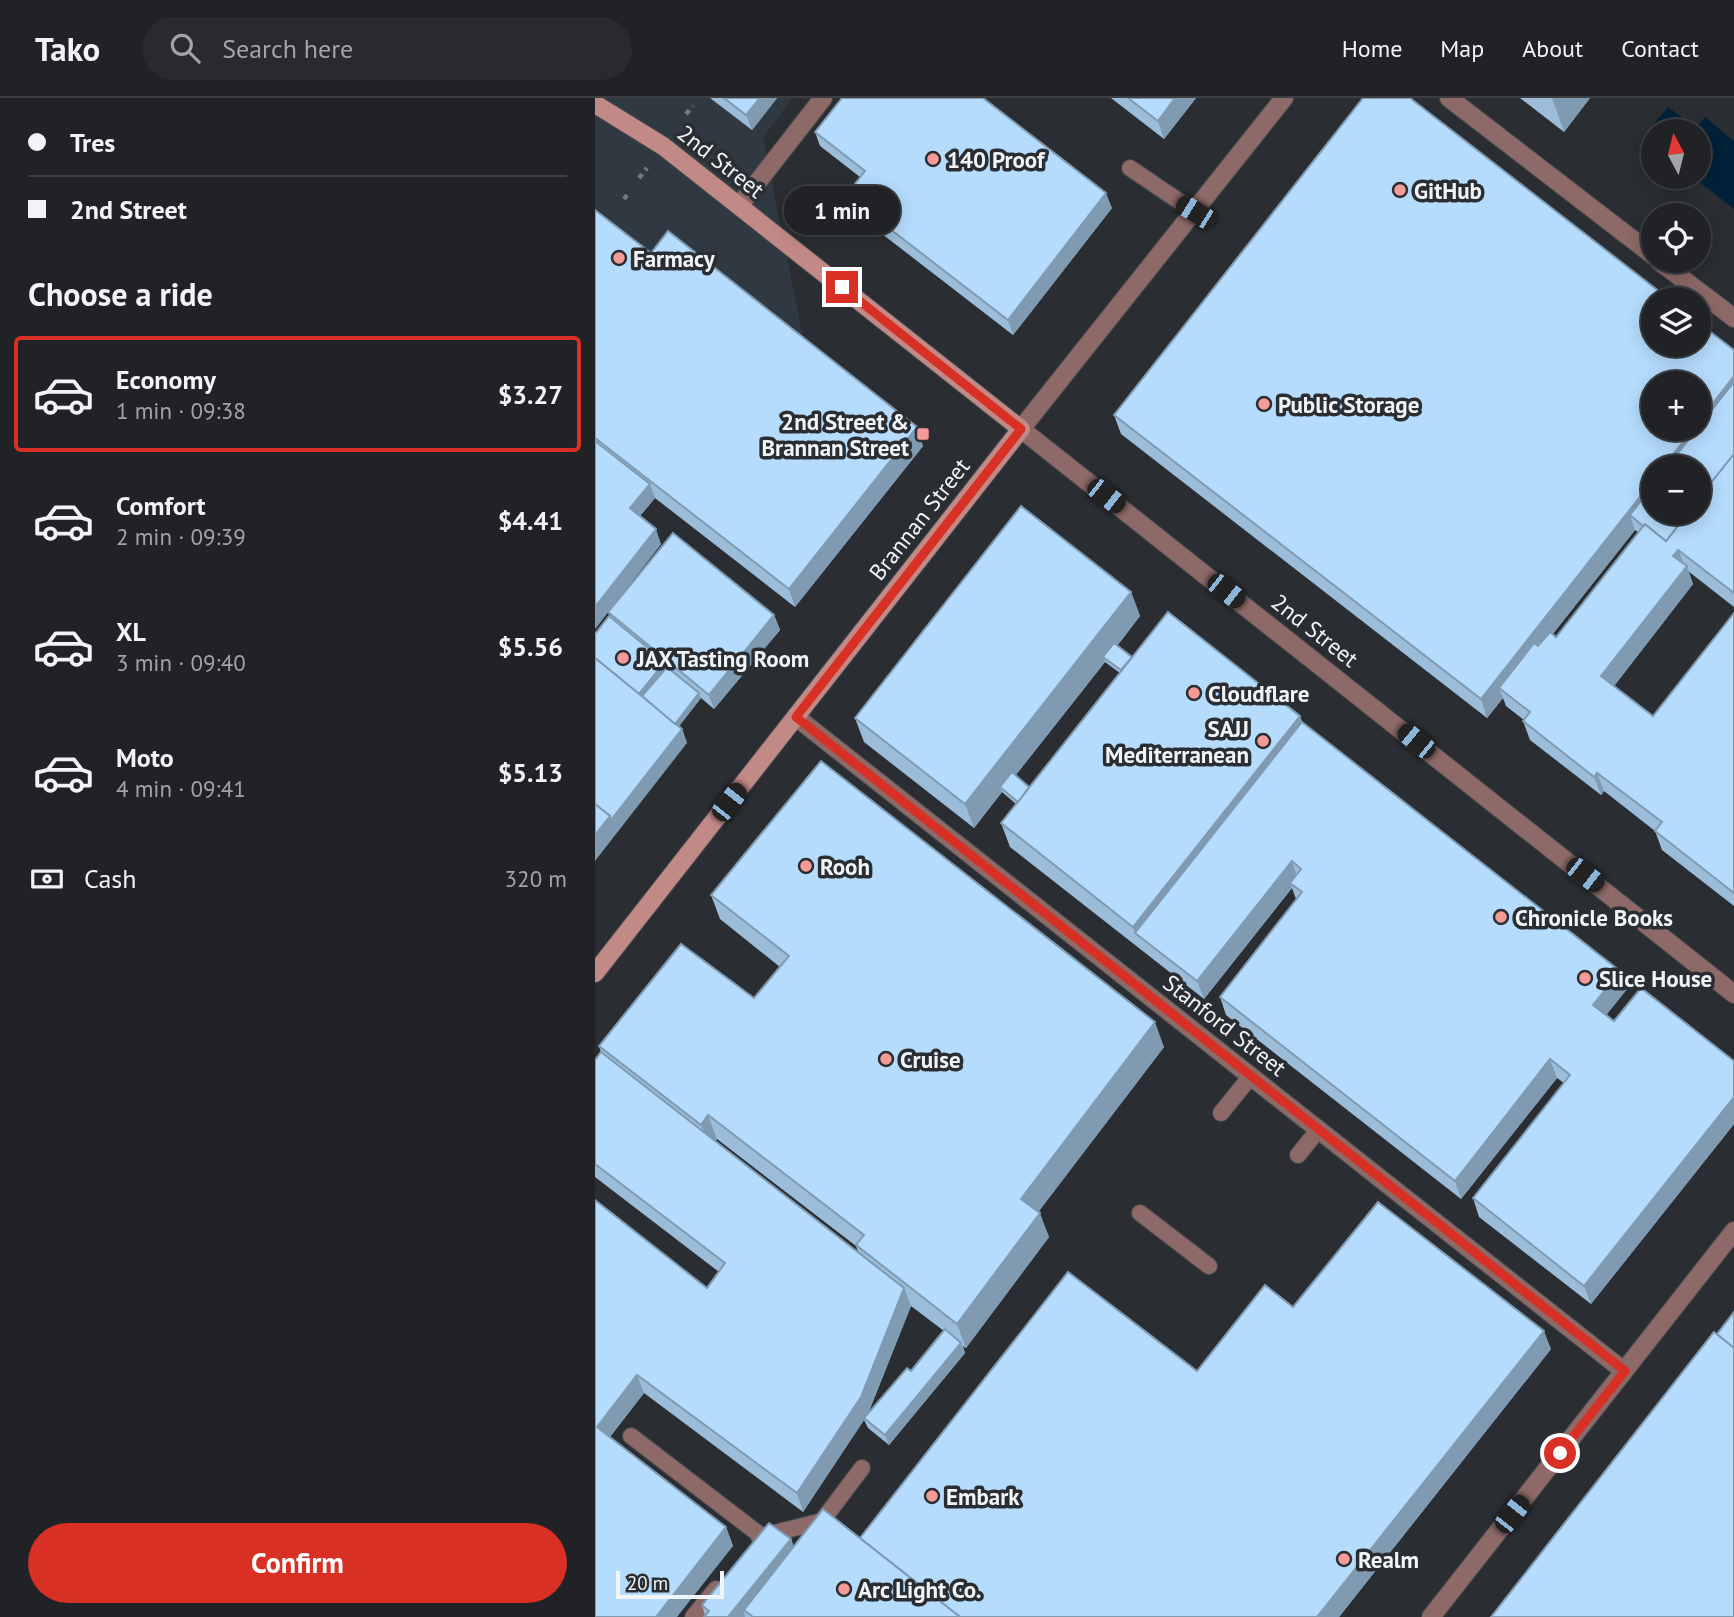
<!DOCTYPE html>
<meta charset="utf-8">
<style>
:root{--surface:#202226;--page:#282a2e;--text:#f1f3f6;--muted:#a2a4a7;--line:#3d3f43;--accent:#d93025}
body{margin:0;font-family:"PT Sans",sans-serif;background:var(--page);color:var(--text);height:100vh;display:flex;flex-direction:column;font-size:26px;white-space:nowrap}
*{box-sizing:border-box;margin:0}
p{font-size:23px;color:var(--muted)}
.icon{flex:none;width:38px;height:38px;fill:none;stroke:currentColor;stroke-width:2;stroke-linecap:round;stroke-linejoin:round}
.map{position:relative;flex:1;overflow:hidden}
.drawer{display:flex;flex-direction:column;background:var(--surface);width:595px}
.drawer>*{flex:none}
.banner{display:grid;align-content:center;height:154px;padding:0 28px;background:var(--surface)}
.needle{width:46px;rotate:353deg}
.tools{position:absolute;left:1046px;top:21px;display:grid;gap:14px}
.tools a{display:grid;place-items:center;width:70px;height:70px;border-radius:50%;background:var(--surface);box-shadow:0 4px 18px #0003,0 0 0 2px var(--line);font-size:35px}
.scale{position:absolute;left:21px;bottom:18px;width:108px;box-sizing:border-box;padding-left:7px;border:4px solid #f2f5f8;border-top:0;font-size:19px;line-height:24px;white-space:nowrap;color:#f2f5f8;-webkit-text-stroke:5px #2a2e32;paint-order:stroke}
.end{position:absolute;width:32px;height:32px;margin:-16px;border:9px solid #d93025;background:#fff;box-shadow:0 0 0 4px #fff}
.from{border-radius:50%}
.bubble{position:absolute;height:49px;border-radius:24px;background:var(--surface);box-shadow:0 4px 18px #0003,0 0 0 2px var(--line);font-size:23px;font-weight:700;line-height:49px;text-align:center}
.car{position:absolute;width:21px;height:42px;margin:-21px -10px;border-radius:9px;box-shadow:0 0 5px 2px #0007;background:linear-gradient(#222 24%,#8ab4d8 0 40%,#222 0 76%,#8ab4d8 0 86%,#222 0)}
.banner b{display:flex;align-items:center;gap:24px;height:66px;font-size:26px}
.banner b+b{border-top:2px solid var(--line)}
.banner i{width:18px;height:18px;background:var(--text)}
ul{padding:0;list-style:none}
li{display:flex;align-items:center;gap:21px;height:116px;margin:0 14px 10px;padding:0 14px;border:4px solid transparent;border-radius:7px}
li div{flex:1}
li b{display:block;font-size:26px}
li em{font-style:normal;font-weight:700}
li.on{border-color:var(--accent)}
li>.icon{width:63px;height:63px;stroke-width:1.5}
h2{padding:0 28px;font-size:32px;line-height:84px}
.pay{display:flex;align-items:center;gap:18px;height:77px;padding:0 28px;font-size:26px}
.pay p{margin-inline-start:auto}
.primary-button{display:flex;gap:14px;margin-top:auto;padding:14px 28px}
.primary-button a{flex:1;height:80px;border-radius:42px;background:var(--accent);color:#fff;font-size:28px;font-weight:700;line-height:80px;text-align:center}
header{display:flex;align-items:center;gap:42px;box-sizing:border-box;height:98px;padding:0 35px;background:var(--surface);border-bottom:2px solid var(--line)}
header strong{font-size:33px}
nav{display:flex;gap:38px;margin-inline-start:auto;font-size:24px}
.search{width:490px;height:63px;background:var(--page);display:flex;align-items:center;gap:18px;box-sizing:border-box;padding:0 24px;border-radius:38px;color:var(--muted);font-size:26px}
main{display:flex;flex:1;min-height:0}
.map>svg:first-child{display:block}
</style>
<header>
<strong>Tako</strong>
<div class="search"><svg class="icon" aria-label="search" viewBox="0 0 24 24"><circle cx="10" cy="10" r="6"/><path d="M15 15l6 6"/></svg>Search here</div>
<nav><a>Home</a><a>Map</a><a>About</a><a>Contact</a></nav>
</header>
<main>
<section class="drawer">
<div class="banner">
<b><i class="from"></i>Tres</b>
<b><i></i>2nd Street</b>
</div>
<h2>Choose a ride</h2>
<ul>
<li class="on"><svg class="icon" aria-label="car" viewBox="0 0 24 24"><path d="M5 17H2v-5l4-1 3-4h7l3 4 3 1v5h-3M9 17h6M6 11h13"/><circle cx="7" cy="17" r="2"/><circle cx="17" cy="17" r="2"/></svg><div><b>Economy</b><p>1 min · 09:38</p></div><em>$3.27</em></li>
<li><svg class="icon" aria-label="car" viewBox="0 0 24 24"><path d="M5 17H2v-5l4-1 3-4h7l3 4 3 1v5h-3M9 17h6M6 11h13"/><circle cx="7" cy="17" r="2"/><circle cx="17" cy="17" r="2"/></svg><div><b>Comfort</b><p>2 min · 09:39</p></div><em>$4.41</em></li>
<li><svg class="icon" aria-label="car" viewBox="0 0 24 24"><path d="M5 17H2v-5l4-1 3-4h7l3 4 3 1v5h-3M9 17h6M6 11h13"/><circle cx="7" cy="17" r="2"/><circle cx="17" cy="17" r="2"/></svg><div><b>XL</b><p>3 min · 09:40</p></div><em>$5.56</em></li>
<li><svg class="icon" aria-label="car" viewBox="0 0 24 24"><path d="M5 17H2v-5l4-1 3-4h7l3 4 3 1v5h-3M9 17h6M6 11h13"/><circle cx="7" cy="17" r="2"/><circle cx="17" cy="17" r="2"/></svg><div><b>Moto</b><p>4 min · 09:41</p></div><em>$5.13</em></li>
</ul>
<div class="pay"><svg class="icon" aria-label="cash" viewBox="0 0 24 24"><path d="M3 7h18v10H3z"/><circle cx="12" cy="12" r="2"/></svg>Cash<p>320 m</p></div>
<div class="primary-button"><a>Confirm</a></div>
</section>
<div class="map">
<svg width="1139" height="1519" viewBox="0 0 1139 1519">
<rect width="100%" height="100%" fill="#2a2e32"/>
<path fill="#303942" d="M7,0H197L168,40L207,235L73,411L0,350V8Z"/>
<path fill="#002139" d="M1073,9L1101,30L1110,19L1139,43V111L1098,79H1104V33H1059V48L1048,39Z"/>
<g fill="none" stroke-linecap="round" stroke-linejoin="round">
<g stroke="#464a4e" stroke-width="18">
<g id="service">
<path d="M535,70L600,114"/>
<path d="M626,1015L656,978"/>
<path d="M703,1057L724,1031"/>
<path d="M545,1115L614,1168"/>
<path d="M36,1338L165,1437"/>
<path d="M164,1439L227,1423L267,1370"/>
<path d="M98,1519L121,1491"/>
</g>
</g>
<g stroke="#464a4e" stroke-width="20">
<g id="minor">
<path d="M854,0L1059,158"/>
<path d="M144,108L228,0"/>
<path d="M1064,163L1139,220"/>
<path d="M201,619L1029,1273"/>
</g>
</g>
<g stroke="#464a4e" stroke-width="20">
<g id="tertiary">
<path d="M689,0L426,331L1139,896"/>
<path d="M836,1519L1139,1133"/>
</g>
</g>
<g stroke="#464a4e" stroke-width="20">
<path id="secondary" d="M0,6L68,48L426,331L0,875"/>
</g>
<g stroke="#777b7f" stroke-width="4.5" stroke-dasharray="5 5" stroke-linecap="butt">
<path d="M91,16L98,8"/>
<path d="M44,80L52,70"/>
<path d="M29,101L35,93"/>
</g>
<use href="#service" stroke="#8d6967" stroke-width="16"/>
<use href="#minor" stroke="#8d6967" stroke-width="18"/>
<use href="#tertiary" stroke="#8d6967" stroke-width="18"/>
<use href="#secondary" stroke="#c28a87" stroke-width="18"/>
</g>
<g fill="#9cbdda" fill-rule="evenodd">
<path d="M115,0H182L157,32Z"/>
<path d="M516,0H601L569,41Z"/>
<path d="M925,0H995L969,34Z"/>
<path d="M220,34L517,110L418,237L256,112L251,97L265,79L225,48Z"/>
<path d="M0,112L56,155L328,348L200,509L60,400L45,418L66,446L18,507L179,517L185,532L119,611L106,600L84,628L87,631L92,645L13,514L0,531Z"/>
<path d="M1139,252V509L1093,473L1098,486L1019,588L1058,618L1139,515V808L1067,752L1060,733L1009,693L1006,697L935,642L928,623L929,622L911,608L908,600L892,620L526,336L519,317ZM1040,432L1043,434L961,539L957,537Z"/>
<path d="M536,494L545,518L522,548L537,559L705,618L707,624L1032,891L1011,917L1019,923L1139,963V1026L996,1206L884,1119L878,1100L969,985L962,980L866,1101L631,917L625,899L701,801L697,790L609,901L415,749L406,725L421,706L407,694L379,730L269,644L260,620ZM510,564L525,575L434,689L420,678Z"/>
<path d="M116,797L569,949L443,1114L454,1139L371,1250L368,1248L370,1255L294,1347L273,1330L269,1322L208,1414L49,1295L15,1339L131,1429L138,1448L0,1519V1102L112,1190L124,1174L0,1079V962L6,954L4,948L159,900L185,869L125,821ZM122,1041L261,1148L263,1154L120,1043ZM316,1208L349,1233L316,1273L273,1316Z"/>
<path d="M698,1209L956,1251L744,1519H109L110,1517L107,1507L196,1441L199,1449L265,1440L602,1273Z"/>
</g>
<g fill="#7f9ab1">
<path d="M165,0H182L157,32L151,17Z"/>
<path d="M580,0H601L569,41L563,23Z"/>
<path d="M957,0H995L969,34Z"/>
<path d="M511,95L517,110L418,237L413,222Z"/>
<path d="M1139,278V305L1089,369H1068L1098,331H1104V323Z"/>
<path d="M322,329L328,348L200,509L194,491Z"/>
<path d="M1059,381V408L1035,417L1040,432L911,595L904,590L908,600L892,620L886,601Z"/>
<path d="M1139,383L1084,453L1090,470L1092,468L1098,486L1013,596L1006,578L1072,446Z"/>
<path d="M55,386L60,400L40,424L35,410Z"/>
<path d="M61,431L66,446L0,531V509Z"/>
<path d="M536,494L545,518L512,561L508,559L510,564L409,692L405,689L407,694L379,730L370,706Z"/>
<path d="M179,517L185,532L119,611L114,597Z"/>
<path d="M70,564L74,574L47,599L42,598Z"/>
<path d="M104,595L106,600L82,631L80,626Z"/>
<path d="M705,618L714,642L540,835L538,829Z"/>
<path d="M87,631L92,645L0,763V737Z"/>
<path d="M1002,675L1009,693L1006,697L999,679Z"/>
<path d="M697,763L703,782L695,785L697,790L609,901L602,883Z"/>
<path d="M1025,873L1032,891L1005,925L998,907Z"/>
<path d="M560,924L569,949L435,1125L426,1101Z"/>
<path d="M955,961L962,980L866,1101L860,1083Z"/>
<path d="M1139,999V1026L996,1206L989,1188Z"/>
<path d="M113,1017L122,1041L115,1051L106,1027Z"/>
<path d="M445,1115L454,1139L371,1250L362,1226Z"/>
<path d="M309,1190L316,1208L272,1317L208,1414L202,1395Z"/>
<path d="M949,1233L956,1251L744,1519H722Z"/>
<path d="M366,1245L370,1255L294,1347L290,1337Z"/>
<path d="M42,1277L49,1295L8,1347L2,1329Z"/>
<path d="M131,1429L138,1448L82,1519H61Z"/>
<path d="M196,1441L201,1455L149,1512L150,1519H133Z"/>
</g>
<g fill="#b5dcfd" stroke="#7f9ab1" stroke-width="2">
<path d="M129,0H165L151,17Z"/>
<path d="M247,0H388L511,95L413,222L251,97L270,73L220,34Z"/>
<path d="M533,0H580L563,23Z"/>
<path d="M768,0H815L1074,201H1059V247H1104V225L1139,252V278L1104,323V285H1059V331H1098L1068,369H1059V381L886,601L519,317Z"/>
<path d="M0,112L56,155L73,133L322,329L194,491L0,340Z"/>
<path d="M1139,284V356L1104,400V369H1072L1102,331H1104V328Z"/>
<path d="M0,343L55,386L35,410L61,431L0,509Z"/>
<path d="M1139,356V495L1083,452L1078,458L1092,468L1006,578L1058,618L1139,515V795L1060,733L1067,724L1002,675L999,679L928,623L935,614L904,590L939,545L943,548L955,534L961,539L1050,426L1071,443L1093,415H1104V400Z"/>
<path d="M1059,386V415H1093L1071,443L1050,426L1048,428L1035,417Z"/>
<path d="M426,408L536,494L370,706L260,620Z"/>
<path d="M78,435L179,517L114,597L13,514Z"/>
<path d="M573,514L705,618L538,829L406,725Z"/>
<path d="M14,518L70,564L44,596L0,560V536Z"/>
<path d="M519,545L537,559L526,572L508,559Z"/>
<path d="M0,560L87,631L16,722L15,718L0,706Z"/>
<path d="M72,569L104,595L80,626L47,598Z"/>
<path d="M707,624L1025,873L998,907L1019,923L1046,890L1139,963V999L989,1188L878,1100L975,977L955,961L860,1083L625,899L707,794L695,785L706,771L697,763L602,883L540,835Z"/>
<path d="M226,663L560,924L426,1101L445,1115L362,1226L261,1147L269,1137L113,1017L106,1027L4,948L86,846L159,900L194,858L116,797Z"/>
<path d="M417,674L434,689L423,704L405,689Z"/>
<path d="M0,706L15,718L0,737Z"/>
<path d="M6,954L309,1190L266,1299L202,1395L42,1277L2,1329L131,1429L61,1519H0V1102L112,1190L130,1165L0,1066V962Z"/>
<path d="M783,1104L949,1233L722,1519H365L265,1440L473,1174L602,1273L670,1187L698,1209Z"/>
<path d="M1139,1214V1250L1122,1236Z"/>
<path d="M350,1231L366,1245L290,1337L269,1320L312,1270L316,1273Z"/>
<path d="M1119,1234L1139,1250V1519H896Z"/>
<path d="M228,1411L365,1519H158L149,1512Z"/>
<path d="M174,1425L196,1441L133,1519H109L114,1513L107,1507Z"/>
</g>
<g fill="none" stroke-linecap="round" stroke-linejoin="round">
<path stroke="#d93025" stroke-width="9" d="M247,189L426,331L201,619L1030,1273L965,1355"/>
</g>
<g fill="#f59b97" stroke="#2a2e32" stroke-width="2.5">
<circle cx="338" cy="61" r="7"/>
<circle cx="805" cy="92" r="7"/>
<circle cx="24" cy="160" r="7"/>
<circle cx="669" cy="306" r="7"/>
<rect x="321" y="329" width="14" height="14" rx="3.5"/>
<circle cx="28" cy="560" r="7"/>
<circle cx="599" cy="595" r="7"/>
<circle cx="668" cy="643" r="7"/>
<circle cx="211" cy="768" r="7"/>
<circle cx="906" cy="819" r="7"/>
<circle cx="990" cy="880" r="7"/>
<circle cx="291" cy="961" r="7"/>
<circle cx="337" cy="1398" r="7"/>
<circle cx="749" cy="1461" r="7"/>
<circle cx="249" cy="1491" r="7"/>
</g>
<g text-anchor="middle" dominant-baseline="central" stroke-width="7" stroke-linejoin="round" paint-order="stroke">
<g font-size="23" font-weight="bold" fill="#f2f5f8" stroke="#2a2e32" text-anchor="start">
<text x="352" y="61">140 Proof</text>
<text x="819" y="92">GitHub</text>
<text x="38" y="160">Farmacy</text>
<text x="683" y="306">Public Storage</text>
<text x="314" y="323" text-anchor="end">2nd Street &amp;<tspan x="314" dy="26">Brannan Street</tspan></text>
<text x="42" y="560">JAX Tasting Room</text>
<text x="613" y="595">Cloudflare</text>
<text x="654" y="630" text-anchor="end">SAJJ<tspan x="654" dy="26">Mediterranean</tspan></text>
<text x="225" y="768">Rooh</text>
<text x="920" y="819">Chronicle Books</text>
<text x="1004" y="880">Slice House</text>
<text x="305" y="961">Cruise</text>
<text x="351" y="1398">Embark</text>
<text x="763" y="1461">Realm</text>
<text x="263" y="1491">Arc Light Co.</text>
</g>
<g font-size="23" fill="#f2f5f8" stroke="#2a2e32">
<text transform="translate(126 63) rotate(38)">2nd Street</text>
<text transform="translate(324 421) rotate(-52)">Brannan Street</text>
<text transform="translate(720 532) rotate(38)">2nd Street</text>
<text transform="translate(630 927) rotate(38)">Stanford Street</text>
</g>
</g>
</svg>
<div class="tools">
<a><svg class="needle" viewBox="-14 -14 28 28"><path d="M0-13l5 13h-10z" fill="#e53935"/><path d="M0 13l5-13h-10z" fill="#a2a4a7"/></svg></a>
<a><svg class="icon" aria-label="locate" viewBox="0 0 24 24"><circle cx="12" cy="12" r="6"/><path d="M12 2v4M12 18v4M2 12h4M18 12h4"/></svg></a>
<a><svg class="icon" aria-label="layers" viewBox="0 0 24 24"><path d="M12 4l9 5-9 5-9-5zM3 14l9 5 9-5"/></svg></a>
<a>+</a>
<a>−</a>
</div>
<div class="scale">20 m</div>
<i class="end from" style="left:965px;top:1355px"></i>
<i class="end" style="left:247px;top:189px"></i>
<div class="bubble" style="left:189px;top:88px;width:116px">1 min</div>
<i class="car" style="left:600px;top:114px;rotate:302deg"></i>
<i class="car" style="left:511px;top:398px;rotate:128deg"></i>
<i class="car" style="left:631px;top:493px;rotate:128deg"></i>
<i class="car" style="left:821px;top:643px;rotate:309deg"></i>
<i class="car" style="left:134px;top:704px;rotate:38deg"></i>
<i class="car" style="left:990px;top:777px;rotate:128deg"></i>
<i class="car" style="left:917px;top:1416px;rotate:38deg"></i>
</div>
</main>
